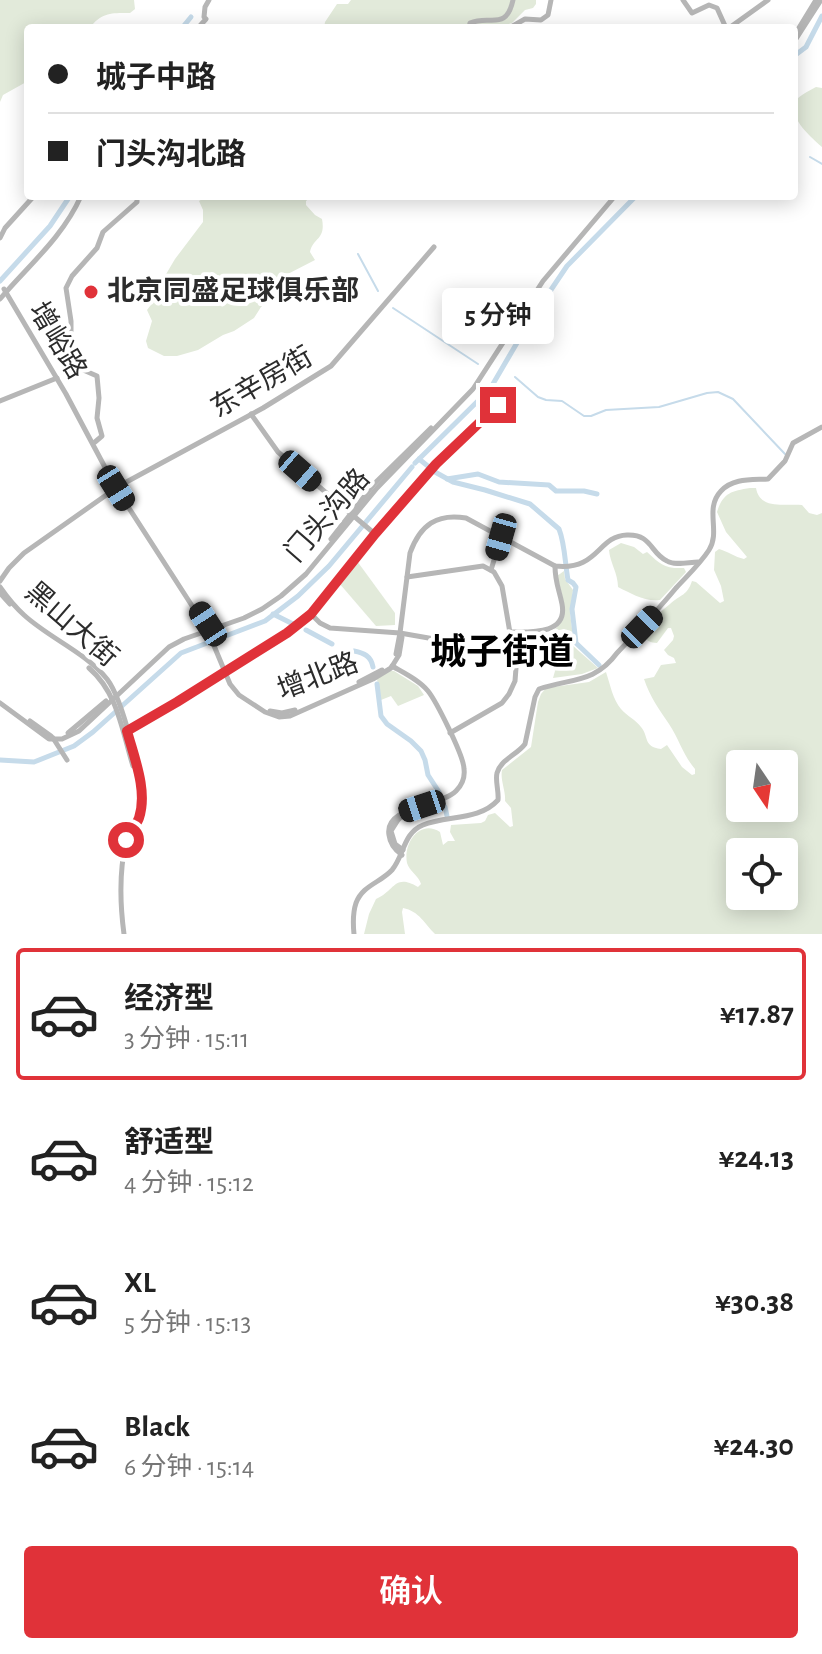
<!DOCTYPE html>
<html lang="zh">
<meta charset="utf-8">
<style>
:root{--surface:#fff;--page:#f2f2f2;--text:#222;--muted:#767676;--line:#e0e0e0;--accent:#e03239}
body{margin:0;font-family:"Alegreya Sans","Noto Sans SC",sans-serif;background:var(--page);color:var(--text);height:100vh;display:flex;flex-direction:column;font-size:30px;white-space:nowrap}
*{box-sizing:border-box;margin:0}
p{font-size:26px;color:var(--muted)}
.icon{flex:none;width:44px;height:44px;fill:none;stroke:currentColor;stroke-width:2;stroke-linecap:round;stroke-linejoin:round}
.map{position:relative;height:934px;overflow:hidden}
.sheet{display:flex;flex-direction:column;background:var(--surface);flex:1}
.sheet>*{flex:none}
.banner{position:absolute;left:24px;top:24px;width:774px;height:176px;border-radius:8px;box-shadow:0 4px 20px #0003;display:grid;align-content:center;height:176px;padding:0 24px;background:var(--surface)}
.needle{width:52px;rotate:167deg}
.tools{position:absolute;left:726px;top:750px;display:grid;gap:16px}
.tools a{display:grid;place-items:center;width:72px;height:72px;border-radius:8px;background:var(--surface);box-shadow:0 4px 20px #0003;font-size:40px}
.end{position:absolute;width:36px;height:36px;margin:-18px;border:10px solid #e03239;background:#fff;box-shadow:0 0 0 4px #fff}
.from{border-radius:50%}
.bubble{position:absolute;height:56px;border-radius:8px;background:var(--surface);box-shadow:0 4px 20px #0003;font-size:26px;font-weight:600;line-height:56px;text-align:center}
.car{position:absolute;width:24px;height:48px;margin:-24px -12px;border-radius:10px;box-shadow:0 0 6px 2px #0007;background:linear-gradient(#222 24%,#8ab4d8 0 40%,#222 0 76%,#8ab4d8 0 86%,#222 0)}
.banner b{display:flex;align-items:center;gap:28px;height:76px;font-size:30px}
.banner b+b{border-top:2px solid var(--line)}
.banner i{width:20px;height:20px;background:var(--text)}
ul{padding:14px 0 0;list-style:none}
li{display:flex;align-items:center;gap:24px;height:132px;margin:0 16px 12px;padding:0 8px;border:4px solid transparent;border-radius:8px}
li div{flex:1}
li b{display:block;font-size:30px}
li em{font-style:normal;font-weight:600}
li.selected{border-color:var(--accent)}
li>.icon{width:72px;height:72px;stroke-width:1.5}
.cta{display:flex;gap:16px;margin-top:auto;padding:16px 24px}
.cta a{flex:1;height:92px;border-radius:8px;background:var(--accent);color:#fff;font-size:32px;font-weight:600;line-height:92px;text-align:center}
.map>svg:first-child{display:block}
</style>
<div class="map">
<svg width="822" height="934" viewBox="0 0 822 934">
<rect width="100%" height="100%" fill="#fff"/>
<g fill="#e2eada" fill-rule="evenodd">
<path d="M0,0H134L135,9L130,13C113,13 101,12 90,28H28V81L3,95L0,102Z"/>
<path d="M351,0H536V4L533,8L525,10L512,23L497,28H324L325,22L337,4H348Z"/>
<path d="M816,87L822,88V147C812,138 789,119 795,103C797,96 809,91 816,87Z"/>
<path d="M207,196H312L306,201V205L315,215L322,219C326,240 313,237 310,252L315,260L280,278L267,302L261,307L254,318L234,331L223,335L198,350L177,356H164L148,348L146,341L152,321L147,310L160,293L163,286L162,281L175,259L203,222V210L199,201Z"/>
<path d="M750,488H756C760,511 786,503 802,505L809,513L817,515L822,513V934H435C425,924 419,911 403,908L402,912L405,934H364L369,914L376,899C395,891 394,873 418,887L421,884C419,876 409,871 407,863C403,843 420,819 440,832L443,845L448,841H455L450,832L451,825L481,823L485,821L488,815L495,813L510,827L513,826L511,808L505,801C506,791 500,780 502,770L531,747L538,702L541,694L546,688L589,682L606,672C610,684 613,700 621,709C627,716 636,720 641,727C649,736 643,747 661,749L667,745L682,767L692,775L695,774V769C683,755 679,739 669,724C659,709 650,697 644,679L654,677L661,665L676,663L674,658L668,655L664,650L673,640L674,636L671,628H668L657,643C651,643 644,640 643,633C650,622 660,612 670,604C681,594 687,596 692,581L696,582L720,603L724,601L721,586L714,570L715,552L719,549C727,551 735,557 744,559L747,557L726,532L717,512C723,493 731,491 750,488ZM740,764H784V808H740ZM740,852H784V896H740Z"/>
<path d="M621,543L634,547L643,554L647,552C660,564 665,569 684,568L686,572L660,600C645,602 630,593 618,587C618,573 610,563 609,550Z"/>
<path d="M357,561L395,613V625L376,626L339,583Z"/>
<path d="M564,571L565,579L573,590L570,613L573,636L564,629L551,632C572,619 562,596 557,576Z"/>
<path d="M572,645L598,668L582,674L553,678L555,671L554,667Z"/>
<path d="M390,671H394L418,686L424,695L398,706L391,696L381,700L377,679Z"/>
</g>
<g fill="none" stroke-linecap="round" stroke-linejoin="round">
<g stroke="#c6dbea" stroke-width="2">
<path d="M810,157L822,164"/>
<path d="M358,254L378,291"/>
<path d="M393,308L478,364"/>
<path d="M515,377L538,397L546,400L562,401L584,416H591L606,410L659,407L707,393L718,392L733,399L785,454"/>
</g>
<g stroke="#c6dbea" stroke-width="5">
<path d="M182,28L191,17"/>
<path d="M794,56L806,47L822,16"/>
<path d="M0,281L50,226L70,196"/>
<path d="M419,459L429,467"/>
<path d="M415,463L490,389L528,324L567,266L636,196"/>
<path d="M435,472L453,482L485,490L530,504L559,529C565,544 565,564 568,580L573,583L576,587L572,609L576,643L599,665"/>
<path d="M447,479L478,474L499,482L549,485L556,491H584L597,494"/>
<path d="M273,614L293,624"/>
<path d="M306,630L332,644"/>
<path d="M354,651C364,653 371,656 373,667"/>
<path d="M377,684L381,716L387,724L411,741L421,751L425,760L428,775L439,792"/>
<path d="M0,760L34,762L74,746L93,732L181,653L265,621L298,596L329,566L412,467"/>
<path d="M445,807L447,816"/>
</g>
<g stroke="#b6b6b6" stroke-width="5">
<path d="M683,0L692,13L709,5L717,8L726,28"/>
<path d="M198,28L206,19L204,17L205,7L209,0"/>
<path d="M469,28L470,23C490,14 506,32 513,0"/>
<path d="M509,28L525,19L541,20L548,15L551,0"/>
<path d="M729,28L768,0"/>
<path d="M794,36L816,0"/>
<path d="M794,42L821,0"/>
<path d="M0,238L5,228L34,196"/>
<path d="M4,289L66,394L116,488L207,629L230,684L239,695L265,712L279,717L290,716L373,679L391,668L399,655L402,637L400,633"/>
<path d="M0,299C28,266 63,237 81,196"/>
<path d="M0,401L57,378"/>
<path d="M251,414L278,452L375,534"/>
<path d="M95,442L102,436L97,418L99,398L97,376L81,369L71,352V321L66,288L72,276L97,248L103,232L137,202V196"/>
<path d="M331,539L374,484L431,428"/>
<path d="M491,570L501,537"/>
<path d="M407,577L483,566L494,572L502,586L516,668L515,681L509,694L502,703L450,733"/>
<path d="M0,581L9,568L24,553L119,486L263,408L331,366L434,247"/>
<path d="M0,587C7,597 15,607 24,615C49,638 85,652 107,679C123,700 144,783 141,809C139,823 128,830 126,842C119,872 120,904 124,934"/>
<path d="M0,593L10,604"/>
<path d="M311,614L320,623L330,628L400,633L440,640"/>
<path d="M510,632C530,632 568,635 562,604C559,589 555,582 555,566"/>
<path d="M396,654L400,633L410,553C420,525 437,513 466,518L555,566C599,571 597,536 627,535C652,534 650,553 667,561C675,566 689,562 698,562"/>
<path d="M392,666C404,673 419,680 428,691C436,701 464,756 464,769C465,777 462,785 456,791C440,807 384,806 389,835C390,844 395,850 402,855"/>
<path d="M89,668C118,693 122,731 133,766"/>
<path d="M359,682L382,670"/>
<path d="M0,703L49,739H62L79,731L169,647L184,639L244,618L262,609L281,596L306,574L377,488L473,389L543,281L615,196"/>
<path d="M270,711L282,713L295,710"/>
<path d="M30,721L51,736"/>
<path d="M127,731L177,702L287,633L311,614L375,534L447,452L498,405"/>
<path d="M68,733L106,701"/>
<path d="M53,738L67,760"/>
<path d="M401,817L398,820L391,831L395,844L403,850"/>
<path d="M354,934C353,924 353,912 356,903C363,885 380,883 392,870C404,856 403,833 423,825C447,815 479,821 498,800C499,791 495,781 497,773C501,759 517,755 525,744L535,697L539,689C572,678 595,683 617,653C637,632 657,611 676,588C687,576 700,564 709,550C721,531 704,509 721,491C733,478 751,480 768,479L785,461L793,443L822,427"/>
</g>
</g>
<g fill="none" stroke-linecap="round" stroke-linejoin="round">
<path stroke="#e03239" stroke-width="10" d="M126,840C130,832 136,826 139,818C148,791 134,757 127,731L177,702L287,633L311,614L375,534L436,464L498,405"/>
</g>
<circle fill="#e03239" stroke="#fff" stroke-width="3" cx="91" cy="292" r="8"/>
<g text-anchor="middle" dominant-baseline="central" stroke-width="8" stroke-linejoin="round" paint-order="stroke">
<g font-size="28" font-weight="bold" fill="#2c2c2c" stroke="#fff" text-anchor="start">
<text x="107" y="292">北京同盛足球俱乐部</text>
</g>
<g font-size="28" fill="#2c2c2c" stroke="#fff">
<text transform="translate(57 341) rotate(59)">增峪路</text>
<text transform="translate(262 383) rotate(-30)">东辛房街</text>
<text transform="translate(328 516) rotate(-49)">门头沟路</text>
<text transform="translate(71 625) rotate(41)">黑山大街</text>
<text transform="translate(318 677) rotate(-21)">增北路</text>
</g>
<g font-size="36" font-weight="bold" fill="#000" stroke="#fff">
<text x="502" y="653">城子街道</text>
</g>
</g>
</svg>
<div class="tools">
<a><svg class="needle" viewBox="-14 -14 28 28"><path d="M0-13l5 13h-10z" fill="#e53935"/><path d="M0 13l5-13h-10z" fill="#767676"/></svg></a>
<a><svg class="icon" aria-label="locate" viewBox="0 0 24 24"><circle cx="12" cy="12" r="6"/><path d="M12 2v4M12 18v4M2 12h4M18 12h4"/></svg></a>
</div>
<i class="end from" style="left:126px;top:840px"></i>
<i class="end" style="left:498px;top:405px"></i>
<div class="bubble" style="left:442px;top:288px;width:112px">5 分钟</div>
<i class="car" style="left:300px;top:471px;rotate:131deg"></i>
<i class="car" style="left:116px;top:488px;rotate:148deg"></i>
<i class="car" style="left:501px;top:537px;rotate:196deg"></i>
<i class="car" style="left:208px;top:624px;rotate:327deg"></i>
<i class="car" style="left:642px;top:627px;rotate:44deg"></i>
<i class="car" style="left:422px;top:806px;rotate:252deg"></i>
<div class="banner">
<b><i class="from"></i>城子中路</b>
<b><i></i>门头沟北路</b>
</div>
</div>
<section class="sheet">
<ul>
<li class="selected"><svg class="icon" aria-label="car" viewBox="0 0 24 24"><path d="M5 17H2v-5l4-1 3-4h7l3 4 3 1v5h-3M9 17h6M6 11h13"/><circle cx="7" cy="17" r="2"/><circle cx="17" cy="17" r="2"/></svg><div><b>经济型</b><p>3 分钟 · 15:11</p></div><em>¥17.87</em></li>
<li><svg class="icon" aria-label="car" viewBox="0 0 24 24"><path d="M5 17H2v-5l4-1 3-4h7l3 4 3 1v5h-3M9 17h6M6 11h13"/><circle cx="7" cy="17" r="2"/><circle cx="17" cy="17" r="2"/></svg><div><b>舒适型</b><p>4 分钟 · 15:12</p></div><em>¥24.13</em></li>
<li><svg class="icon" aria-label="car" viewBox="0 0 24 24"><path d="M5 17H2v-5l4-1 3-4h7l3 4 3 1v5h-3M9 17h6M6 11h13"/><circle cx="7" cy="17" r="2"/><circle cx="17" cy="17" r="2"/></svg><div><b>XL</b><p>5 分钟 · 15:13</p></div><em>¥30.38</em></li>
<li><svg class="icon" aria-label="car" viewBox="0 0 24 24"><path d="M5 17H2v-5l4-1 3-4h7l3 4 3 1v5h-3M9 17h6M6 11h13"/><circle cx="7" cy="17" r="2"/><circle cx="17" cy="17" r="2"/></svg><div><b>Black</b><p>6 分钟 · 15:14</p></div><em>¥24.30</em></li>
</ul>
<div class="cta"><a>确认</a></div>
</section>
